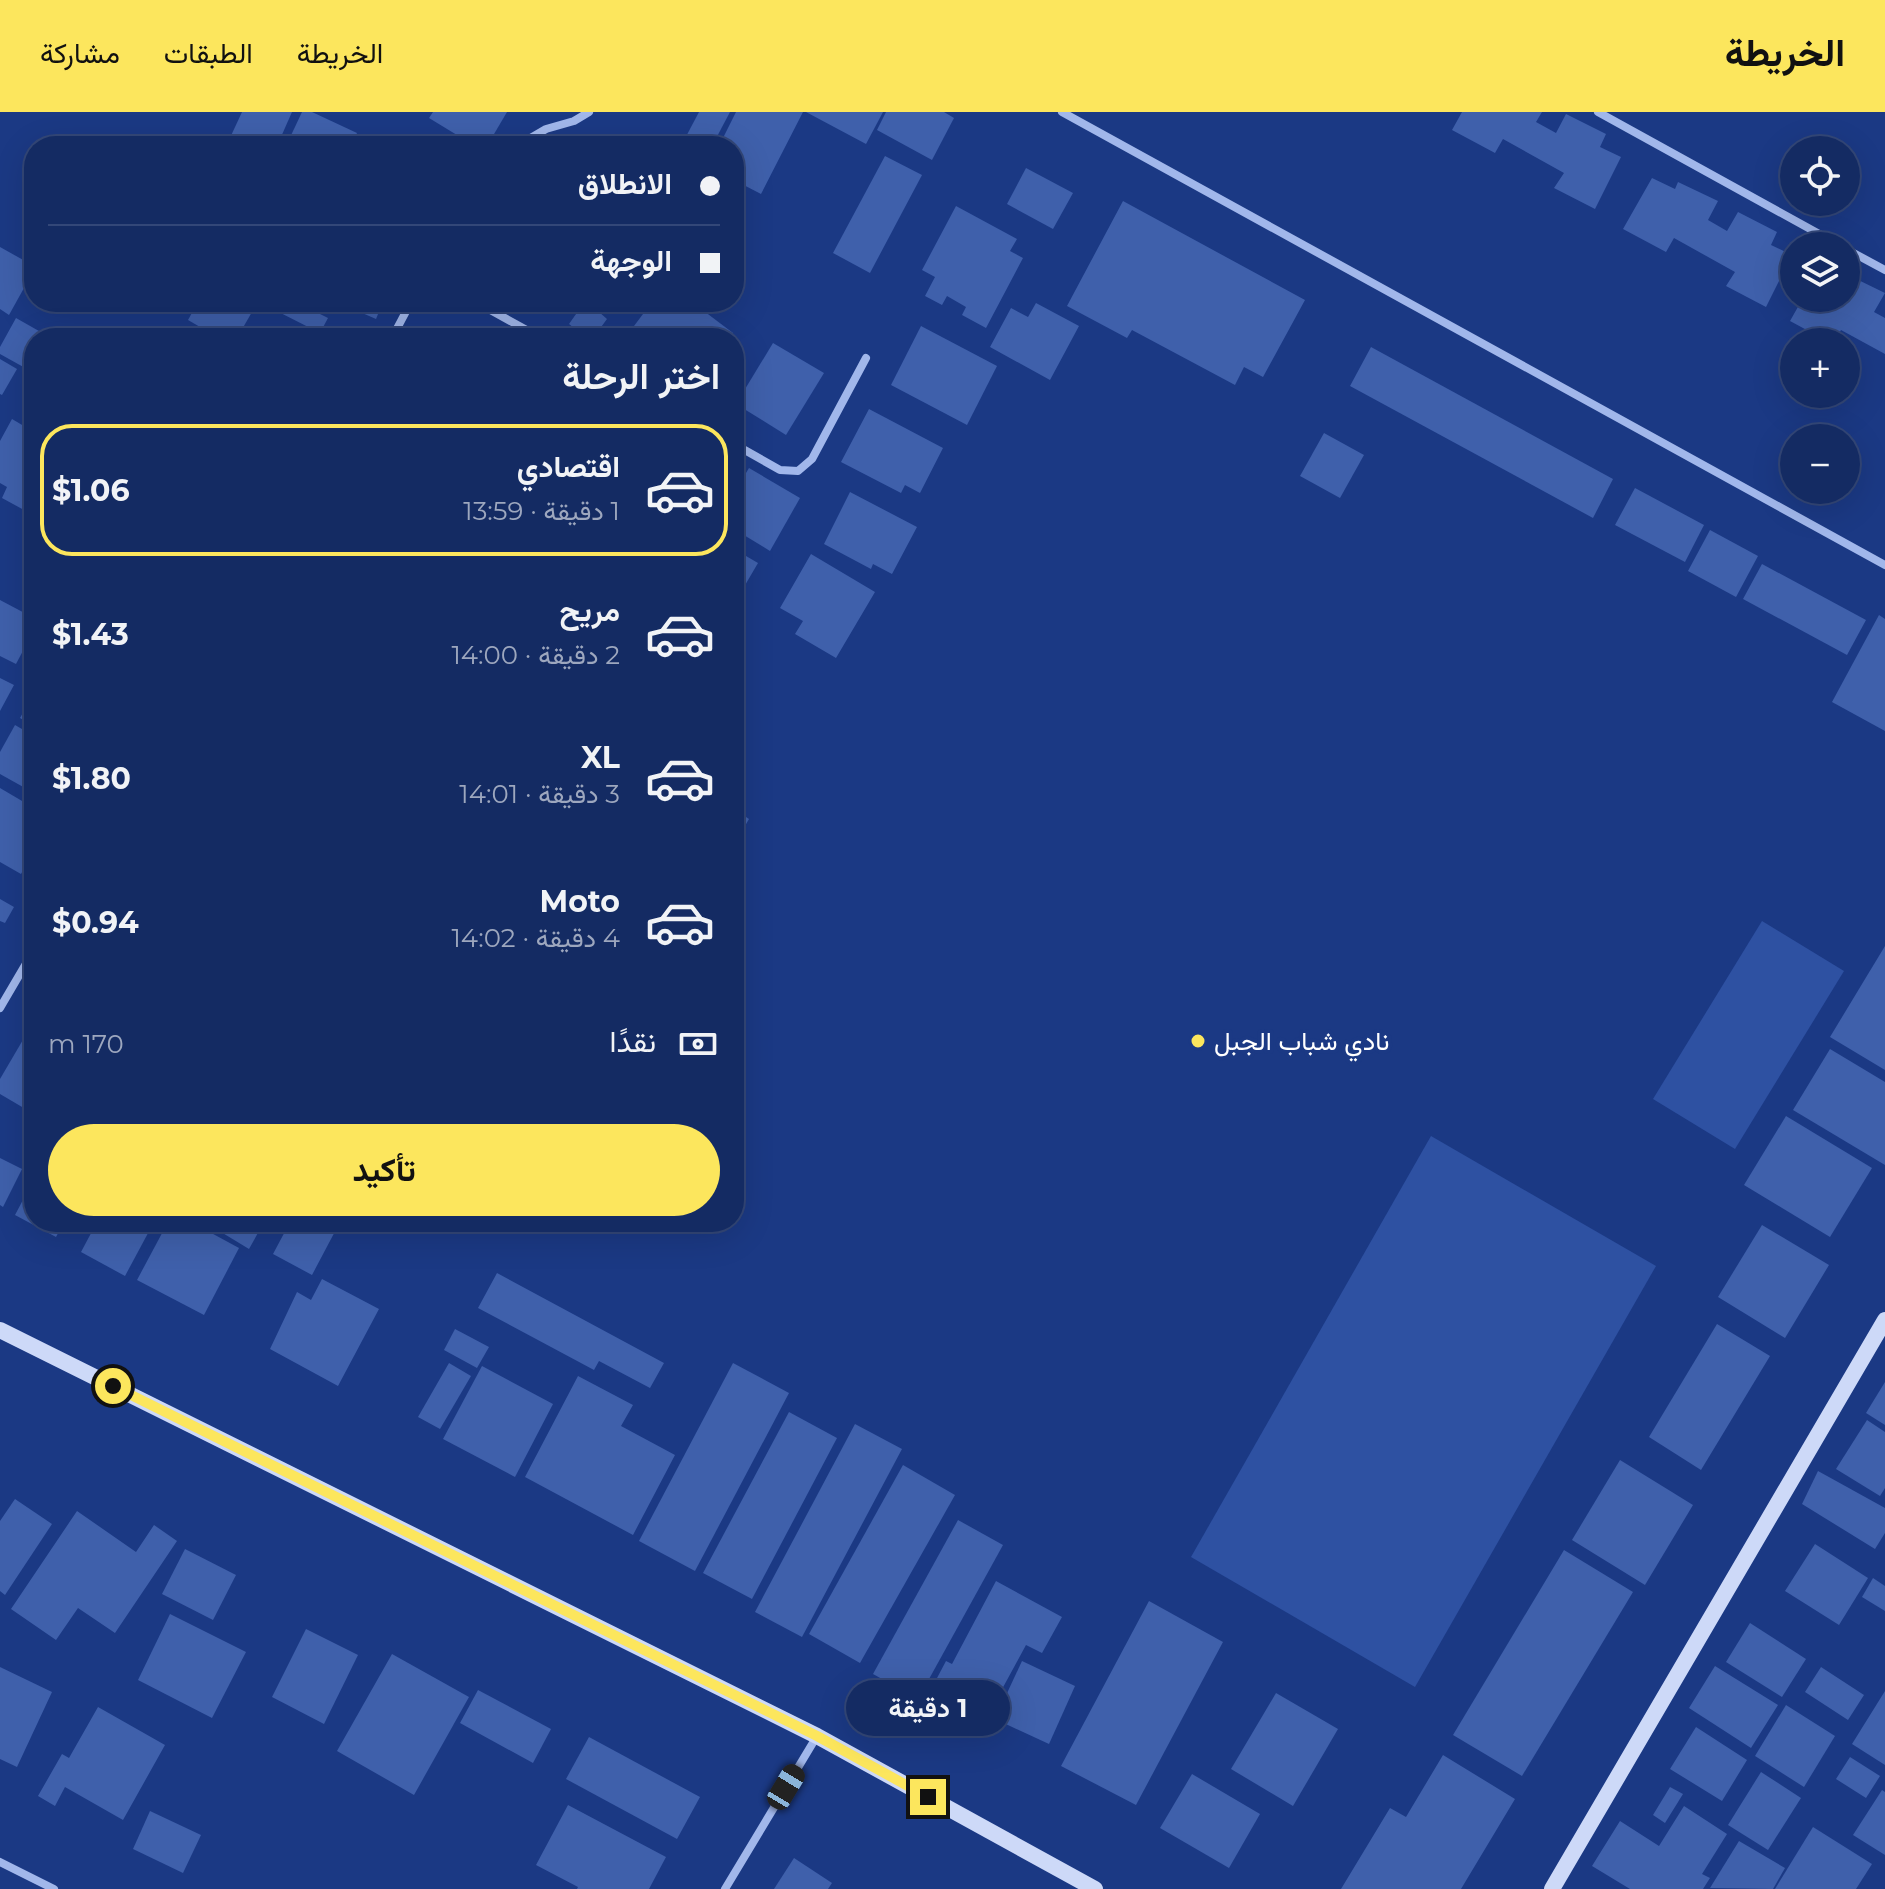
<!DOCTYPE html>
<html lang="ar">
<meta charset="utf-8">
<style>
:root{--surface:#142b63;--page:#21376c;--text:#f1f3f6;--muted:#9da7be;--line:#334778;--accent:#fce65d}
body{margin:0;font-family:Montserrat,Vazirmatn,sans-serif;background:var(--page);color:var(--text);direction:rtl;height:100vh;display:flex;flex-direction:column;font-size:30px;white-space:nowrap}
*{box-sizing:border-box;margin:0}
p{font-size:26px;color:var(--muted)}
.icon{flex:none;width:44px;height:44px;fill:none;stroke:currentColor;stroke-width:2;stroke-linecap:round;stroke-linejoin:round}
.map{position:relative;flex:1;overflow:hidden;direction:ltr}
.panel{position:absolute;left:24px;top:216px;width:720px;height:904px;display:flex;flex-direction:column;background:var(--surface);border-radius:32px;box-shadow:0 8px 32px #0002,0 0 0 2px var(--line);direction:rtl}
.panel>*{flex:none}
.top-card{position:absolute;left:24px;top:24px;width:720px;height:176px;border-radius:32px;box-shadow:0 8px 32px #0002,0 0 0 2px var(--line);direction:rtl;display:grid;align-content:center;height:176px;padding:0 24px;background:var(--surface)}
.fabs{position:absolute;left:1780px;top:24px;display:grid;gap:16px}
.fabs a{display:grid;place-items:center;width:80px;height:80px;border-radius:50%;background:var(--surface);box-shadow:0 8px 32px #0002,0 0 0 2px var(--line);font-size:40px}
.end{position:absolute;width:36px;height:36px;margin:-18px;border:10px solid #fce65d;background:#111;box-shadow:0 0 0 4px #111}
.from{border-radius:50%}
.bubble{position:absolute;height:56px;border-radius:28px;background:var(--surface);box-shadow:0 8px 32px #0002,0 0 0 2px var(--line);font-size:26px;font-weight:700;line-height:56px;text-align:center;direction:rtl}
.car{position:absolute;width:24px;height:48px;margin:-24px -12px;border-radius:10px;box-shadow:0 0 6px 2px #0007;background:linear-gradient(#222 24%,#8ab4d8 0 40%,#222 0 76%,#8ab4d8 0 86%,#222 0)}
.top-card b{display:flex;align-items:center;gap:28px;height:76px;font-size:30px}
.top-card b+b{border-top:2px solid var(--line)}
.top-card i{width:20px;height:20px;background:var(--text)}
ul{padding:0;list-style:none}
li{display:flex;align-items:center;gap:24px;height:132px;margin:0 16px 12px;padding:0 8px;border:4px solid transparent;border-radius:32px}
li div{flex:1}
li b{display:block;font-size:30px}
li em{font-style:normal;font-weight:700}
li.active{border-color:var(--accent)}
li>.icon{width:72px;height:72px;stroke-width:1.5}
h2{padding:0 24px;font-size:36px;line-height:96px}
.pay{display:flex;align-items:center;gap:20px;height:88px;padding:0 24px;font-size:30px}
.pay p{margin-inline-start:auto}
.cta{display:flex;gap:16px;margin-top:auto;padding:16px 24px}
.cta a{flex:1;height:92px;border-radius:48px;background:var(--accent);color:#111;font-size:32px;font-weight:700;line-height:92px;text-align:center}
header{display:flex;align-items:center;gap:48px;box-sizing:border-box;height:112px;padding:0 40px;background:var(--accent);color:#111}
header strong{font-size:38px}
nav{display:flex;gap:44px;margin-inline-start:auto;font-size:28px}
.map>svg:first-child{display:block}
</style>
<header>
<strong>الخريطة</strong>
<nav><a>الخريطة</a><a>الطبقات</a><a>مشاركة</a></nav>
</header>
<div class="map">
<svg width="1885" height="1777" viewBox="0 0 1885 1777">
<rect width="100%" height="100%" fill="#1b3984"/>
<g fill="#2e51a2">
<path d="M1762,809L1844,859L1735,1037L1653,987Z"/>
<path d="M1431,1024L1656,1154L1415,1575L1191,1445Z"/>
</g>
<g fill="#3f60ab">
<path d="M242,0H292L277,34H243L229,28Z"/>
<path d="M302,0H312L357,21L351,34H286Z"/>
<path d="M433,0H507L487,34H475L429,6Z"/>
<path d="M699,0H730L712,34H681Z"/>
<path d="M736,0H803L761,82L734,68V34H719Z"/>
<path d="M806,0H883L866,32Z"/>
<path d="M886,0H944L954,6L932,48L877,18Z"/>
<path d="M1462,0H1542L1536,10L1556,21L1566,2L1606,22L1600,35L1621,45L1595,97L1554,76L1564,61L1503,27L1495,41L1452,18Z"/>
<path d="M616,24L636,34H611Z"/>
<path d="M885,44L922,63L870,161L833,141Z"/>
<path d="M1026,56L1073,81L1053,117L1007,92Z"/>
<path d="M1652,66L1675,77L1678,70L1718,89L1708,108L1727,119L1738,100L1777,120L1771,133L1792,143L1766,195L1726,174L1735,160L1674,126L1666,140L1623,117Z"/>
<path d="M1123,89L1305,188L1263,265L1244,255L1235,273L1132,218L1127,226L1067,194Z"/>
<path d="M956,94L1017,127L1010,139L1023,146L986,216L962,203L966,195L947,184L942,193L925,184L935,165L922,158Z"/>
<path d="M0,135L34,154V158L9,203L0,197Z"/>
<path d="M1846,162L1885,181L1874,200L1885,206V242L1841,218L1834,230H1829L1790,209L1803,186H1846Z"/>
<path d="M198,190H234L252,200L237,226H219L188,208Z"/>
<path d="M259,190H325L320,202L328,206L320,221Z"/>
<path d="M337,190H383L376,207Z"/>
<path d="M574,190H606L599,200L607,207L593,226H587L569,212L581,195Z"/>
<path d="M652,190H692L733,221L730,226H625Z"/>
<path d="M1036,191L1079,214L1050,268L990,235L1011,196L1028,205Z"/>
<path d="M16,206L46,223L44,226H34V244L27,257L0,242V235Z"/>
<path d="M921,214L997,254L967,313L891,273Z"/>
<path d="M99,217L116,226H94Z"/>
<path d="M773,231L824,261L786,323L736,292Z"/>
<path d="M1371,235L1613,367L1593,406L1350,274Z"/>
<path d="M0,247L17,257L2,283L0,282Z"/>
<path d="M869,297L943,336L920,381L905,373L901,381L841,350Z"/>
<path d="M12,307L34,320V381L24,398L2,386L7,375L0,371V329Z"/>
<path d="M1324,321L1364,343L1340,386L1300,364Z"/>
<path d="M749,356L800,386L770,439L734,417V381Z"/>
<path d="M1635,376L1704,413L1685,450L1615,413Z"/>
<path d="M850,380L917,415L892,462L873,452L871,457L824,432Z"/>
<path d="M1710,418L1758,444L1736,485L1688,459Z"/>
<path d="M734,437L758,451L734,492Z"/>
<path d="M811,442L875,480L836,546L795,522L803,509L780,496Z"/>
<path d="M1762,452L1866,508L1847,543L1743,487Z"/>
<path d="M0,488L34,506V518L16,552L0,544Z"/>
<path d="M1879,503L1885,507V619L1832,590Z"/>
<path d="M0,566L14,573L0,599Z"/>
<path d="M34,581V614L20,606Z"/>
<path d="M15,613L34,624V681L0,662V640Z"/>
<path d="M0,676L34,696V740L21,762L0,750Z"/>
<path d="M734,697L749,707L734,733Z"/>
<path d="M0,787L14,795L5,811L0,809Z"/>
<path d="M1885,834V958L1830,925Z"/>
<path d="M34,909V1002L0,982V967Z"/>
<path d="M1830,937L1885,970V1053L1793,998Z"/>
<path d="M1786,1004L1872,1056L1830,1125L1744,1073Z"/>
<path d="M0,1046L22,1057L3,1095L0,1093Z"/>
<path d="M34,1067V1110H64L56,1125L15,1103Z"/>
<path d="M97,1110H154L125,1164L81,1140Z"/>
<path d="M168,1110H191L239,1136L204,1203L137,1168Z"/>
<path d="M226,1110H264L249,1137L221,1120Z"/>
<path d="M284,1110H340L312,1163L273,1142L289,1112Z"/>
<path d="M1762,1113L1829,1153L1785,1226L1718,1185Z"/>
<path d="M497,1161L664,1251L650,1276L599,1249L594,1258L478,1196Z"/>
<path d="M322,1167L379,1197L338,1274L270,1237L297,1180L311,1188Z"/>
<path d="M1717,1212L1770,1244L1701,1358L1649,1325Z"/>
<path d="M455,1217L489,1235L477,1256L444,1238Z"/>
<path d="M449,1251L471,1264L440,1317L418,1305Z"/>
<path d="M733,1251L789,1281L695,1459L639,1429Z"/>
<path d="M482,1254L553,1292L515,1365L443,1327Z"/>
<path d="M578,1264L633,1293L621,1314L675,1343L633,1423L525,1365Z"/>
<path d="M1885,1270V1313L1866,1301Z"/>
<path d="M789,1300L837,1326L752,1487L703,1461Z"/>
<path d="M1867,1308L1885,1320V1376L1880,1384L1836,1357Z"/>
<path d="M855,1312L902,1337L802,1525L755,1500Z"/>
<path d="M1620,1348L1693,1393L1645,1473L1572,1428Z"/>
<path d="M903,1353L955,1383L860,1551L809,1522Z"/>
<path d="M1818,1359L1885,1396V1421L1875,1437L1802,1392Z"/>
<path d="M15,1387L52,1412L5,1483L0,1479V1409Z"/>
<path d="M77,1399L136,1440L154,1413L177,1429L115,1521L78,1496L56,1528L11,1497Z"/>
<path d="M958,1408L1003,1433L918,1587L873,1562Z"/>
<path d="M1815,1432L1868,1466L1839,1513L1785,1479Z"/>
<path d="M185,1437L236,1463L213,1508L162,1482Z"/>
<path d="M1564,1438L1633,1480L1522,1664L1453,1623Z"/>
<path d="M1873,1466L1885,1474V1499L1862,1485Z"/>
<path d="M996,1469L1062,1505L1042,1541L1026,1533L982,1614L927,1585L946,1549L952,1552Z"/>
<path d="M1149,1489L1223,1530L1136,1693L1061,1654Z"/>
<path d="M170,1502L246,1540L212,1606L138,1568Z"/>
<path d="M1750,1511L1806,1547L1782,1585L1726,1550Z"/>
<path d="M306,1517L358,1543L324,1612L272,1585Z"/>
<path d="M392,1542L469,1585L414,1683L337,1639Z"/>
<path d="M1022,1549L1075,1574L1049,1632L995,1607Z"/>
<path d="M1715,1554L1778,1593L1751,1636L1689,1596Z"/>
<path d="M0,1555L52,1580L17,1655L0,1647Z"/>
<path d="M1821,1555L1864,1583L1848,1608L1805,1580Z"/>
<path d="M478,1578L551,1617L533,1651L460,1611Z"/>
<path d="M1885,1579V1653L1852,1632Z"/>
<path d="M1276,1581L1338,1617L1293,1694L1231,1657Z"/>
<path d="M1786,1593L1835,1624L1804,1675L1755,1644Z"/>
<path d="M98,1595L165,1633L123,1708L65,1675L55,1694L38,1684L62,1642L69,1646Z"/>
<path d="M1696,1615L1747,1648L1722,1689L1670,1657Z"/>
<path d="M589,1625L700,1685L677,1727L566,1667Z"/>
<path d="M1443,1643L1515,1687L1461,1777H1341L1390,1696L1406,1705Z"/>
<path d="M1850,1645L1880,1664L1866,1686L1836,1667Z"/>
<path d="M1761,1660L1801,1686L1768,1738L1728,1713Z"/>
<path d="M1192,1662L1260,1702L1229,1756L1160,1716Z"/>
<path d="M1670,1675L1683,1682L1665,1711L1653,1703Z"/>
<path d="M1882,1678L1885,1680V1743L1853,1723Z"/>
<path d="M568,1693L666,1745L649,1777H577L578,1775L536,1753Z"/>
<path d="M1684,1694L1727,1722L1702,1762L1710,1766L1703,1777H1630L1592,1754L1620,1709L1659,1734Z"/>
<path d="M150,1699L201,1723L183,1761L133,1737Z"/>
<path d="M1813,1715L1872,1752L1856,1777H1775Z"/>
<path d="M1739,1729L1785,1756L1773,1777L1710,1776Z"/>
<path d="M794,1746L832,1771L828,1777H774Z"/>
</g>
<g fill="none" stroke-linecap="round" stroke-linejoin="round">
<g stroke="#a1b7eb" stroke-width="8">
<path d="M1062,0L1885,453"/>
<path d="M1598,0L1841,134"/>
<path d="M517,34L546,17L574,9L589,0"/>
<path d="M1846,137L1885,158"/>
<path d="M476,190L541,226"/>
<path d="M392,226L411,190"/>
<path d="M734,332L780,358L798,359L812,347L866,246"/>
<path d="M0,896L34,838"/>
<path d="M0,1750L54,1777"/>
<path d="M725,1777L817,1624"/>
</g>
<g stroke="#cdd9f8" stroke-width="16">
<path d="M0,1218L817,1624L1095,1777"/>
<path d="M1552,1777L1885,1208"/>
</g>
</g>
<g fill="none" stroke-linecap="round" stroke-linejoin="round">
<path stroke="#fce65d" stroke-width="10" d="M113,1274L817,1624L928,1685"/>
</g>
<circle fill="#fce65d" stroke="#1b3984" stroke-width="3" cx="1198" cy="929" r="8"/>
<g text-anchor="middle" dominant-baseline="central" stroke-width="8" stroke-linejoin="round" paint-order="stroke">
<g font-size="26" fill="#fff" stroke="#1b3984" text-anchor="start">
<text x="1214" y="929">نادي شباب الجبل</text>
</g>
</g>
</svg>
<div class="fabs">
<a><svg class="icon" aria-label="locate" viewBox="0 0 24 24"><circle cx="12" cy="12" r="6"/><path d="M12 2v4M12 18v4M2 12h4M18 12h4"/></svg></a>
<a><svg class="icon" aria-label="layers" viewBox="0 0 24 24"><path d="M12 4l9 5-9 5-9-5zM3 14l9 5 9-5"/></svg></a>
<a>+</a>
<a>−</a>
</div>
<i class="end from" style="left:113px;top:1274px"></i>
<i class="end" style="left:928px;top:1685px"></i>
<div class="bubble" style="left:846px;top:1568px;width:164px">1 دقيقة</div>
<i class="car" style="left:786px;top:1675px;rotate:31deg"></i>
<div class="top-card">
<b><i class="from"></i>الانطلاق</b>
<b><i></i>الوجهة</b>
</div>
<section class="panel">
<h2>اختر الرحلة</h2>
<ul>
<li class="active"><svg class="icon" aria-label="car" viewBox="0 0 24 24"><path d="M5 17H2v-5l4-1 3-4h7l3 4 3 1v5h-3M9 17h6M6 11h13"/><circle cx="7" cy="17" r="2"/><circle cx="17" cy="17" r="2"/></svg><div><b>اقتصادي</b><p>1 دقيقة · 13:59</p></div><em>$1.06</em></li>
<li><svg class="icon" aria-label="car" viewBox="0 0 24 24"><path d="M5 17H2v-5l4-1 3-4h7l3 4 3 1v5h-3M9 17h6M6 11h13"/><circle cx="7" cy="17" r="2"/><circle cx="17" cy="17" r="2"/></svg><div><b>مريح</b><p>2 دقيقة · 14:00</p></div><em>$1.43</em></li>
<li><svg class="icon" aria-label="car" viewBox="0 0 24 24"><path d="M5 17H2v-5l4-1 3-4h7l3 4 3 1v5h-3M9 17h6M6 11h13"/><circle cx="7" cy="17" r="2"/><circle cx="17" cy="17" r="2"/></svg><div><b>XL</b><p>3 دقيقة · 14:01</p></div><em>$1.80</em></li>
<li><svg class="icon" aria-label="car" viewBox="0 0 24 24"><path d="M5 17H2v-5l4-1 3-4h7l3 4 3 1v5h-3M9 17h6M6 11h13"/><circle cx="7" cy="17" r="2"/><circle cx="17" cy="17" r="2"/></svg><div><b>Moto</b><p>4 دقيقة · 14:02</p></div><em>$0.94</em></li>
</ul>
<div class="pay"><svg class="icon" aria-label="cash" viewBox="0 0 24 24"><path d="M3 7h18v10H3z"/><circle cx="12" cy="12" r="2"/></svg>نقدًا<p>170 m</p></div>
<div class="cta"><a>تأكيد</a></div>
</section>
</div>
